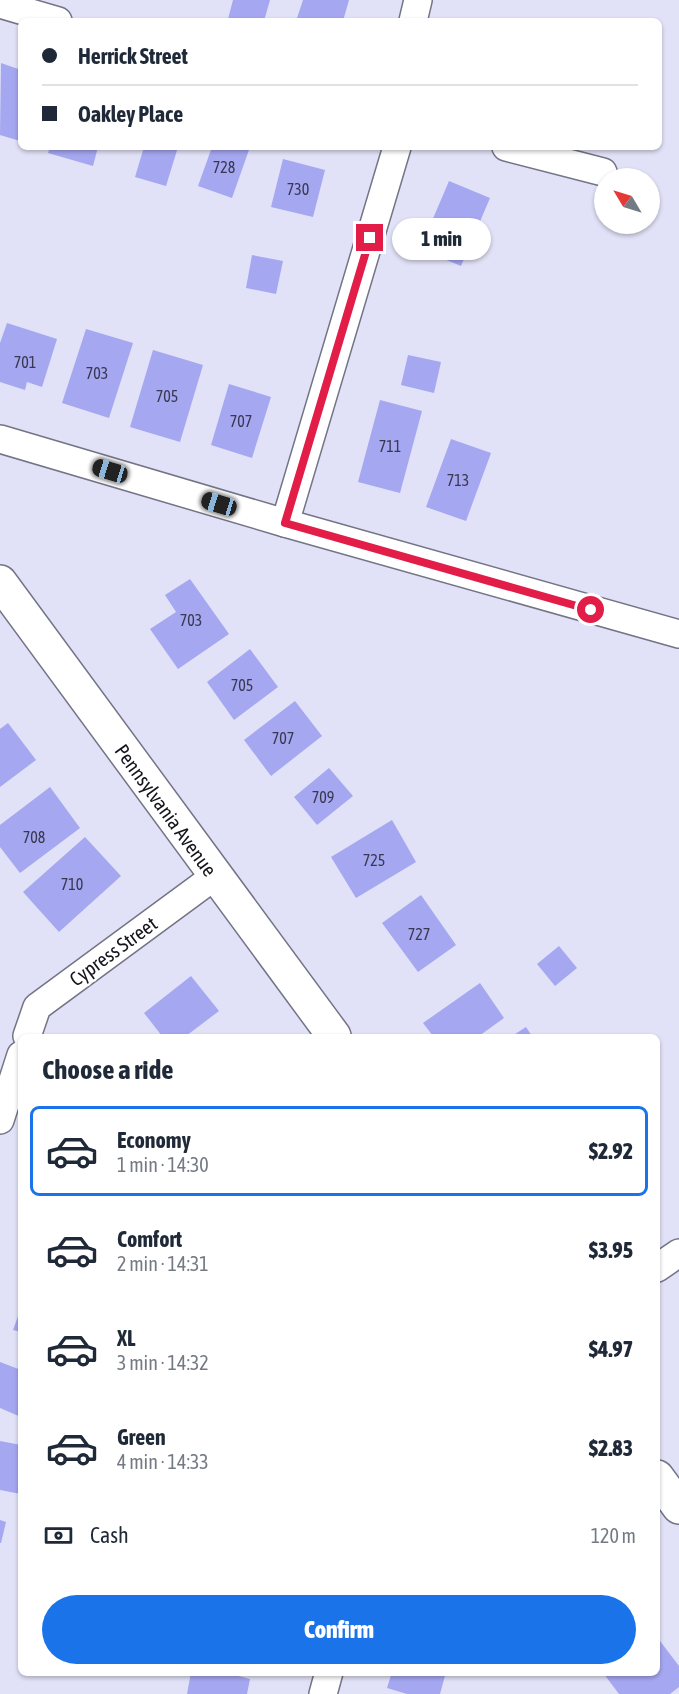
<!DOCTYPE html>
<meta charset="utf-8">
<style>
:root{--surface:#fff;--page:#f2f2f3;--text:#1f2937;--muted:#747a83;--line:#e0e1e3;--accent:#1a73e8}
body{margin:0;font-family:"Asap Condensed",sans-serif;background:var(--page);color:var(--text);height:100vh;display:flex;flex-direction:column;font-size:22px;white-space:nowrap}
*{box-sizing:border-box;margin:0}
p{font-size:20px;color:var(--muted)}
.icon{flex:none;width:33px;height:33px;fill:none;stroke:currentColor;stroke-width:2;stroke-linecap:round;stroke-linejoin:round}
.map{position:relative;flex:1;overflow:hidden}
.panel{position:absolute;left:18px;top:1034px;width:642px;height:642px;display:flex;flex-direction:column;background:var(--surface);border-radius:9px;box-shadow:0 2px 4px #0004}
.panel>*{flex:none}
.guide{position:absolute;left:18px;top:18px;width:644px;height:132px;border-radius:9px;box-shadow:0 2px 4px #0004;display:grid;align-content:center;height:132px;padding:0 24px;background:var(--surface)}
.needle{width:39px;rotate:308deg}
.fabs{position:absolute;left:594px;top:168px;display:grid;gap:12px}
.fabs a{display:grid;place-items:center;width:66px;height:66px;border-radius:50%;background:var(--surface);box-shadow:0 2px 4px #0004;font-size:30px}
.end{position:absolute;width:27px;height:27px;margin:-14px;border:8px solid #e11d48;background:#fff;box-shadow:0 0 0 3px #fff}
.from{border-radius:50%}
.bubble{position:absolute;height:42px;border-radius:21px;background:var(--surface);box-shadow:0 2px 4px #0004;font-size:20px;font-weight:800;line-height:42px;text-align:center}
.car{position:absolute;width:18px;height:36px;margin:-18px -9px;border-radius:8px;box-shadow:0 0 4px 2px #0007;background:linear-gradient(#222 24%,#8ab4d8 0 40%,#222 0 76%,#8ab4d8 0 86%,#222 0)}
.guide b{display:flex;align-items:center;gap:21px;height:57px;font-size:22px}
.guide b+b{border-top:2px solid var(--line)}
.guide i{width:15px;height:15px;background:var(--text)}
ul{padding:0;list-style:none}
li{display:flex;align-items:center;gap:18px;height:90px;margin:0 12px 9px;padding:0 12px;border:3px solid transparent;border-radius:9px}
li div{flex:1}
li b{display:block;font-size:22px}
li em{font-style:normal;font-weight:800}
li.active{border-color:var(--accent)}
li>.icon{width:54px;height:54px;stroke-width:1.5}
h2{padding:0 24px;font-size:27px;line-height:72px}
.pay{display:flex;align-items:center;gap:15px;height:66px;padding:0 24px;font-size:22px}
.pay p{margin-inline-start:auto}
.cta{display:flex;gap:12px;margin-top:auto;padding:12px 24px}
.cta a{flex:1;height:69px;border-radius:36px;background:var(--accent);color:#fff;font-size:24px;font-weight:800;line-height:69px;text-align:center}
.map>svg:first-child{display:block}
</style>
<div class="map">
<svg width="679" height="1694" viewBox="0 0 679 1694">
<rect width="100%" height="100%" fill="#e1e2f7"/>
<g fill="#a5a7f0">
<path d="M233,0H270L264,21H235L228,19Z"/>
<path d="M303,0H349L343,21H296Z"/>
<path d="M1,63L21,70L20,141L0,135Z"/>
<path d="M50,147H98L93,166L48,153Z"/>
<path d="M144,147H178L166,186L135,177Z"/>
<path d="M212,147H250L232,198L198,186Z"/>
<path d="M283,159L325,170L313,217L271,207Z"/>
<path d="M449,181L490,198L461,266L420,249Z"/>
<path d="M252,255L283,261L276,294L246,288Z"/>
<path d="M7,323L57,339L42,387L27,382L25,390L0,382V343Z"/>
<path d="M86,329L133,343L109,418L62,403Z"/>
<path d="M153,350L203,365L180,442L130,427Z"/>
<path d="M408,355L441,362L434,393L401,385Z"/>
<path d="M229,384L271,397L252,458L211,445Z"/>
<path d="M380,400L422,411L400,493L358,482Z"/>
<path d="M451,439L491,453L466,521L426,507Z"/>
<path d="M190,579L229,634L178,669L150,629L176,612L165,595Z"/>
<path d="M250,649L278,687L234,720L207,682Z"/>
<path d="M295,701L322,736L271,776L244,740Z"/>
<path d="M8,723L36,760L0,787V729Z"/>
<path d="M329,768L353,796L317,825L294,797Z"/>
<path d="M50,787L80,828L20,873L0,847V825Z"/>
<path d="M392,820L416,862L356,898L331,857Z"/>
<path d="M85,837L121,876L59,932L23,892Z"/>
<path d="M421,895L456,945L418,972L382,923Z"/>
<path d="M559,946L577,968L555,986L537,964Z"/>
<path d="M191,976L219,1011L186,1036H162L144,1013Z"/>
<path d="M480,983L504,1018L479,1036H433L423,1023Z"/>
<path d="M526,1027L532,1036H512Z"/>
<path d="M21,1308V1332L13,1330Z"/>
<path d="M0,1362L21,1370V1417L0,1408Z"/>
<path d="M0,1441L21,1445V1494L0,1490Z"/>
<path d="M0,1520L6,1522L1,1543H0Z"/>
<path d="M657,1637L679,1666V1687L670,1694H619L604,1674L606,1672H657Z"/>
<path d="M191,1672H223L250,1679L247,1694H187Z"/>
<path d="M392,1672H446L440,1694H407L387,1688Z"/>
</g>
<g fill="none" stroke-linecap="round" stroke-linejoin="round">
<g stroke="#737486" stroke-width="30">
<g id="minor">
<path d="M0,4L58,21"/>
<path d="M413,21L418,0"/>
<path d="M506,147L603,172"/>
<path d="M0,439L285,523L679,634"/>
<path d="M285,523L397,147"/>
<path d="M27,1036L37,1007L215,876"/>
<path d="M0,1120L21,1055"/>
<path d="M657,1268L679,1253"/>
<path d="M323,1694L329,1672"/>
</g>
</g>
<g stroke="#737486" stroke-width="36">
<g id="secondary">
<path d="M0,582L334,1036"/>
<path d="M657,1477L679,1507"/>
</g>
</g>
<use href="#minor" stroke="#fff" stroke-width="27"/>
<use href="#secondary" stroke="#fff" stroke-width="33"/>
</g>
<g fill="none" stroke-linecap="round" stroke-linejoin="round">
<path stroke="#e11d48" stroke-width="8" d="M370,238L285,523L591,610"/>
</g>
<g text-anchor="middle" dominant-baseline="central" stroke-width="4.5" stroke-linejoin="round" paint-order="stroke">
<g font-size="16" fill="#383950">
<text x="224" y="167">728</text>
<text x="298" y="189">730</text>
<text x="25" y="362">701</text>
<text x="97" y="373">703</text>
<text x="167" y="396">705</text>
<text x="241" y="421">707</text>
<text x="390" y="446">711</text>
<text x="458" y="480">713</text>
<text x="191" y="620">703</text>
<text x="242" y="685">705</text>
<text x="283" y="738">707</text>
<text x="323" y="797">709</text>
<text x="34" y="837">708</text>
<text x="374" y="860">725</text>
<text x="72" y="884">710</text>
<text x="419" y="934">727</text>
</g>
<g font-size="20" fill="#14141b" stroke="#fff">
<text transform="translate(166 810) rotate(54)">Pennsylvania Avenue</text>
<text transform="translate(113 951) rotate(-36)">Cypress Street</text>
</g>
</g>
</svg>
<div class="fabs">
<a><svg class="needle" viewBox="-14 -14 28 28"><path d="M0-13l5 13h-10z" fill="#e53935"/><path d="M0 13l5-13h-10z" fill="#747a83"/></svg></a>
</div>
<i class="end from" style="left:591px;top:610px"></i>
<i class="end" style="left:370px;top:238px"></i>
<div class="bubble" style="left:392px;top:218px;width:99px">1 min</div>
<i class="car" style="left:110px;top:471px;rotate:287deg"></i>
<i class="car" style="left:219px;top:504px;rotate:287deg"></i>
<div class="guide">
<b><i class="from"></i>Herrick Street</b>
<b><i></i>Oakley Place</b>
</div>
<section class="panel">
<h2>Choose a ride</h2>
<ul>
<li class="active"><svg class="icon" aria-label="car" viewBox="0 0 24 24"><path d="M5 17H2v-5l4-1 3-4h7l3 4 3 1v5h-3M9 17h6M6 11h13"/><circle cx="7" cy="17" r="2"/><circle cx="17" cy="17" r="2"/></svg><div><b>Economy</b><p>1 min · 14:30</p></div><em>$2.92</em></li>
<li><svg class="icon" aria-label="car" viewBox="0 0 24 24"><path d="M5 17H2v-5l4-1 3-4h7l3 4 3 1v5h-3M9 17h6M6 11h13"/><circle cx="7" cy="17" r="2"/><circle cx="17" cy="17" r="2"/></svg><div><b>Comfort</b><p>2 min · 14:31</p></div><em>$3.95</em></li>
<li><svg class="icon" aria-label="car" viewBox="0 0 24 24"><path d="M5 17H2v-5l4-1 3-4h7l3 4 3 1v5h-3M9 17h6M6 11h13"/><circle cx="7" cy="17" r="2"/><circle cx="17" cy="17" r="2"/></svg><div><b>XL</b><p>3 min · 14:32</p></div><em>$4.97</em></li>
<li><svg class="icon" aria-label="car" viewBox="0 0 24 24"><path d="M5 17H2v-5l4-1 3-4h7l3 4 3 1v5h-3M9 17h6M6 11h13"/><circle cx="7" cy="17" r="2"/><circle cx="17" cy="17" r="2"/></svg><div><b>Green</b><p>4 min · 14:33</p></div><em>$2.83</em></li>
</ul>
<div class="pay"><svg class="icon" aria-label="cash" viewBox="0 0 24 24"><path d="M3 7h18v10H3z"/><circle cx="12" cy="12" r="2"/></svg>Cash<p>120 m</p></div>
<div class="cta"><a>Confirm</a></div>
</section>
</div>
